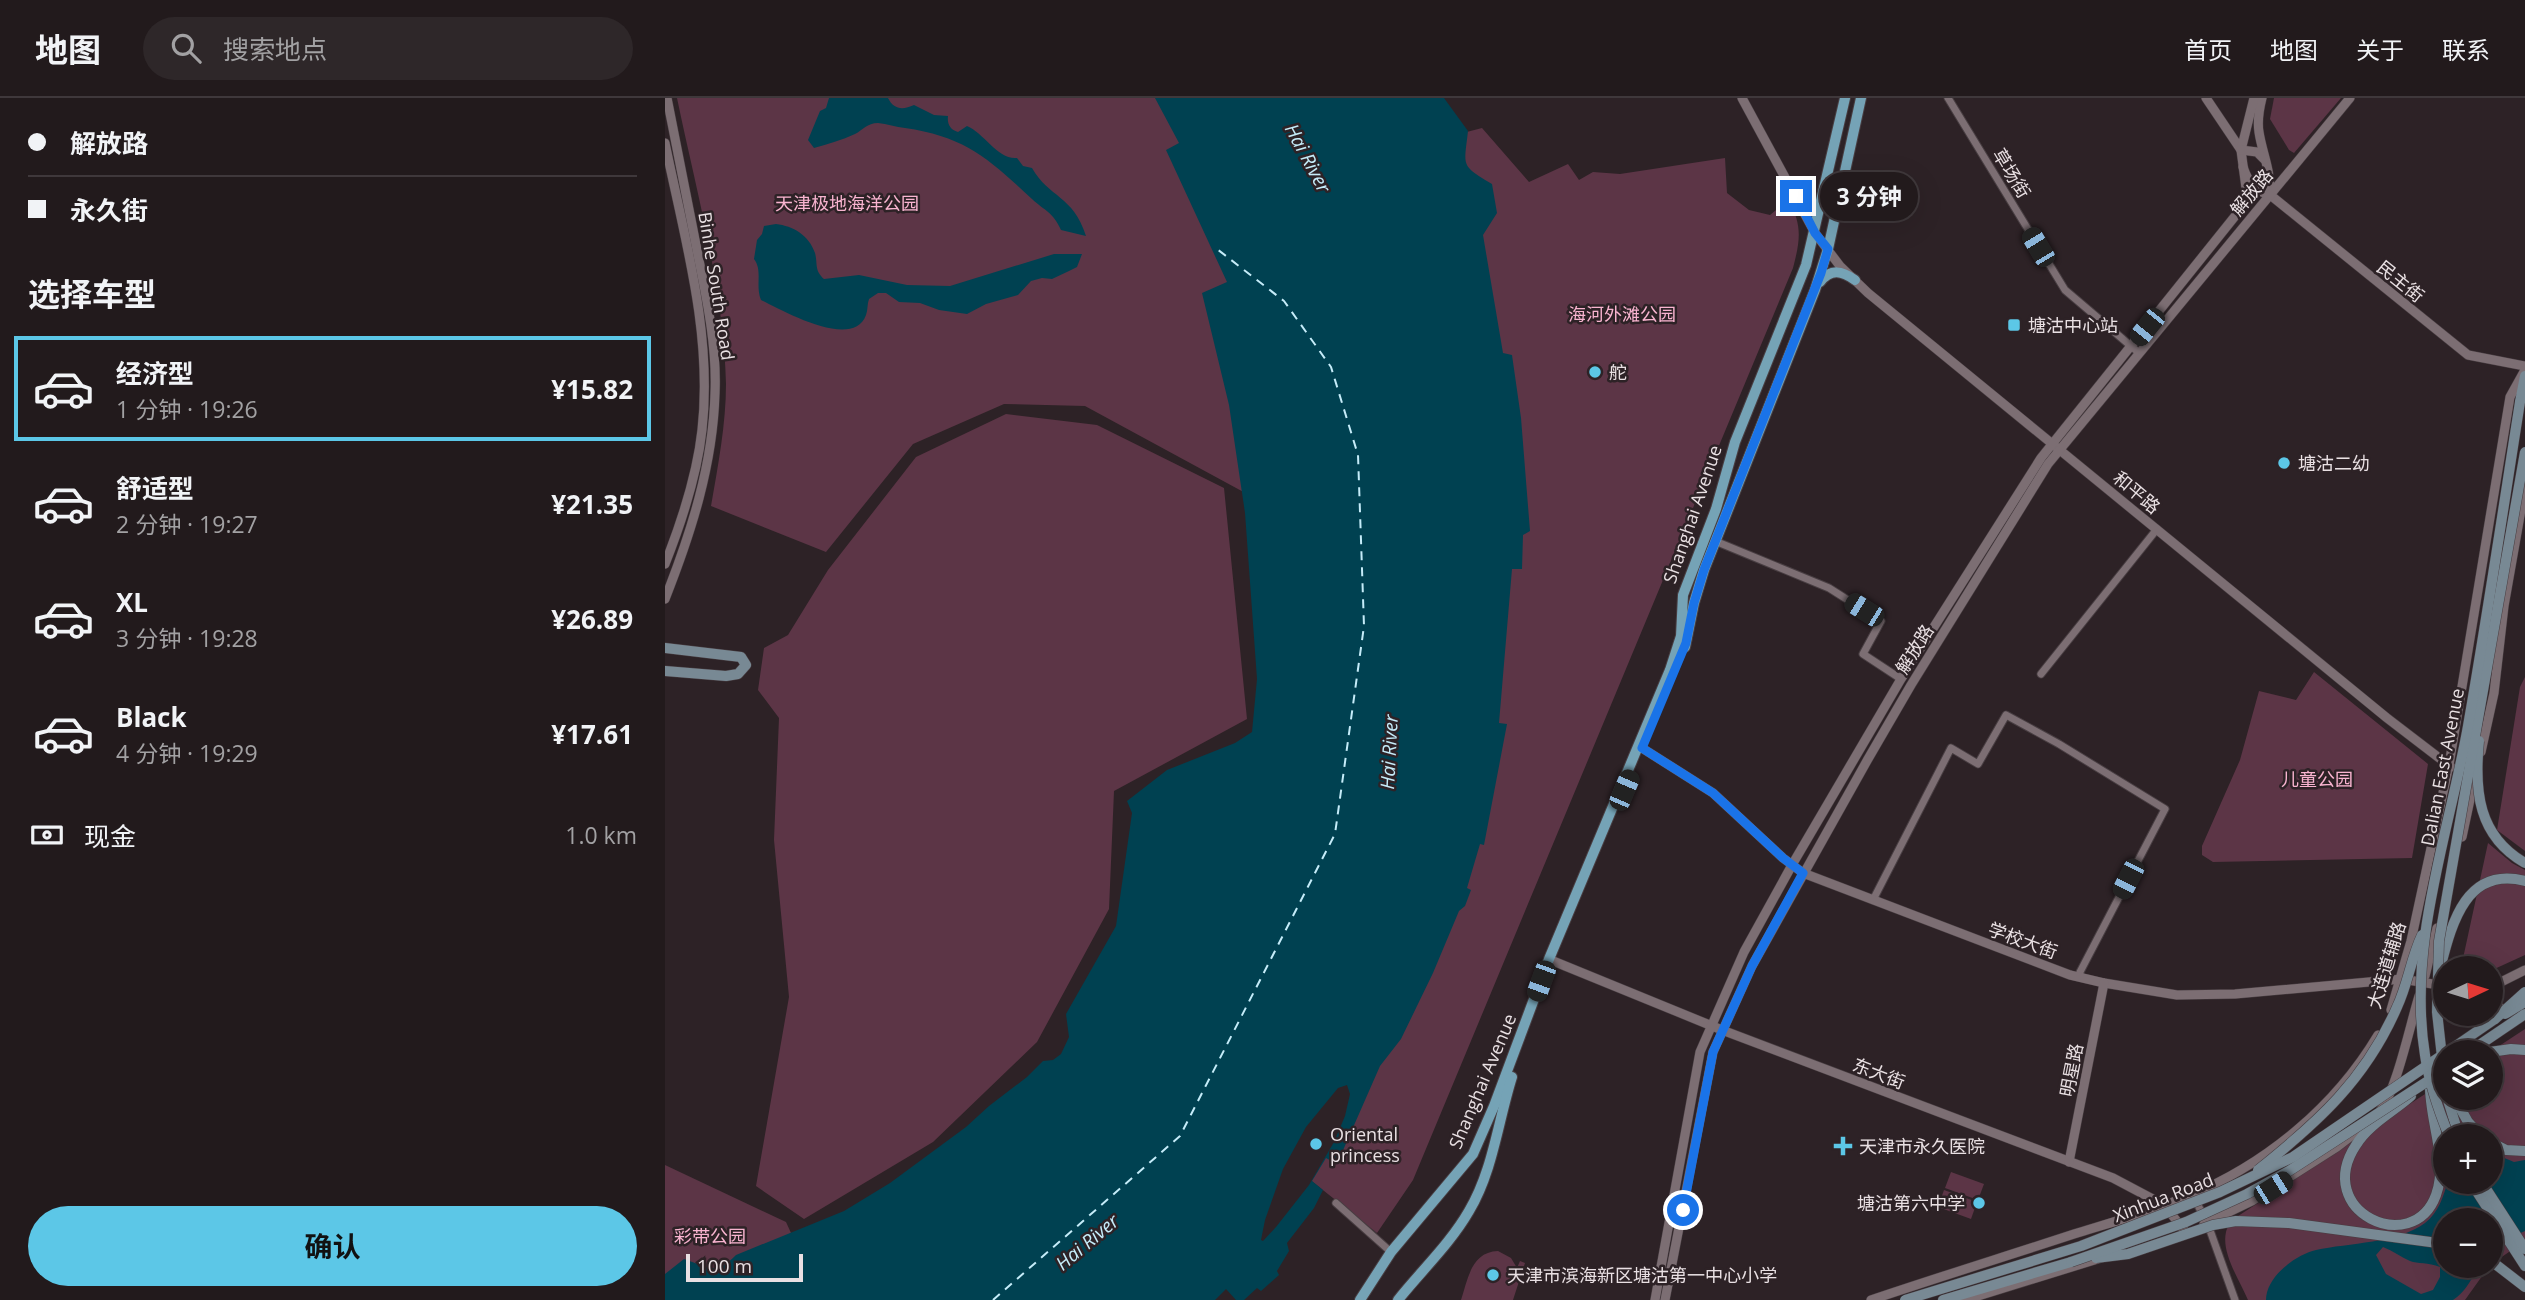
<!DOCTYPE html>
<html lang="zh">
<meta charset="utf-8">
<style>
:root{--surface:#221a1c;--page:#2e2729;--text:#f1f3f6;--muted:#a2a1a3;--line:#3f383b;--accent:#5cc7e7}
body{margin:0;font-family:"Open Sans","Noto Sans SC",sans-serif;background:var(--page);color:var(--text);height:100vh;display:flex;flex-direction:column;font-size:26px;white-space:nowrap}
*{box-sizing:border-box;margin:0}
p{font-size:23px;color:var(--muted)}
.icon{flex:none;width:38px;height:38px;fill:none;stroke:currentColor;stroke-width:2;stroke-linecap:round;stroke-linejoin:round}
.map{position:relative;flex:1;overflow:hidden}
.drawer{display:flex;flex-direction:column;background:var(--surface);width:665px}
.drawer>*{flex:none}
.top-card{display:grid;align-content:center;height:154px;padding:0 28px;background:var(--surface)}
.needle{width:46px;rotate:86deg}
.fabs{position:absolute;left:1768px;top:858px;display:grid;gap:14px}
.fabs a{display:grid;place-items:center;width:70px;height:70px;border-radius:50%;background:var(--surface);box-shadow:0 7px 28px #0002,0 0 0 2px var(--line);font-size:35px}
.scale{position:absolute;left:21px;bottom:18px;width:117px;box-sizing:border-box;padding-left:7px;border:4px solid #e9e0e3;border-top:0;font-size:19px;line-height:24px;white-space:nowrap;color:#e9e0e3;-webkit-text-stroke:5px #2d2226;paint-order:stroke}
.end{position:absolute;width:32px;height:32px;margin:-16px;border:9px solid #1a73e8;background:#fff;box-shadow:0 0 0 4px #fff}
.from{border-radius:50%}
.bubble{position:absolute;height:49px;border-radius:24px;background:var(--surface);box-shadow:0 7px 28px #0002,0 0 0 2px var(--line);font-size:23px;font-weight:700;line-height:49px;text-align:center}
.car{position:absolute;width:21px;height:42px;margin:-21px -10px;border-radius:9px;box-shadow:0 0 5px 2px #0007;background:linear-gradient(#222 24%,#8ab4d8 0 40%,#222 0 76%,#8ab4d8 0 86%,#222 0)}
.top-card b{display:flex;align-items:center;gap:24px;height:66px;font-size:26px}
.top-card b+b{border-top:2px solid var(--line)}
.top-card i{width:18px;height:18px;background:var(--text)}
ul{padding:0;list-style:none}
li{display:flex;align-items:center;gap:21px;height:105px;margin:0 14px 10px;padding:0 14px;border:4px solid transparent;border-radius:0px}
li div{flex:1}
li b{display:block;font-size:26px}
li em{font-style:normal;font-weight:700}
li.current{border-color:var(--accent)}
li>.icon{width:63px;height:63px;stroke-width:1.5}
h2{padding:0 28px;font-size:32px;line-height:84px}
.pay{display:flex;align-items:center;gap:18px;height:77px;padding:0 28px;font-size:26px}
.pay p{margin-inline-start:auto}
.action{display:flex;gap:14px;margin-top:auto;padding:14px 28px}
.action a{flex:1;height:80px;border-radius:42px;background:var(--accent);color:#111;font-size:28px;font-weight:700;line-height:80px;text-align:center}
header{display:flex;align-items:center;gap:42px;box-sizing:border-box;height:98px;padding:0 35px;background:var(--surface);border-bottom:2px solid var(--line)}
header strong{font-size:33px}
nav{display:flex;gap:38px;margin-inline-start:auto;font-size:24px}
.search{width:490px;height:63px;background:var(--page);display:flex;align-items:center;gap:18px;box-sizing:border-box;padding:0 24px;border-radius:38px;color:var(--muted);font-size:26px}
main{display:flex;flex:1;min-height:0}
.map>svg:first-child{display:block}
</style>
<header>
<strong>地图</strong>
<div class="search"><svg class="icon" aria-label="search" viewBox="0 0 24 24"><circle cx="10" cy="10" r="6"/><path d="M15 15l6 6"/></svg>搜索地点</div>
<nav><a>首页</a><a>地图</a><a>关于</a><a>联系</a></nav>
</header>
<main>
<section class="drawer">
<div class="top-card">
<b><i class="from"></i>解放路</b>
<b><i></i>永久街</b>
</div>
<h2>选择车型</h2>
<ul>
<li class="current"><svg class="icon" aria-label="car" viewBox="0 0 24 24"><path d="M5 17H2v-5l4-1 3-4h7l3 4 3 1v5h-3M9 17h6M6 11h13"/><circle cx="7" cy="17" r="2"/><circle cx="17" cy="17" r="2"/></svg><div><b>经济型</b><p>1 分钟 · 19:26</p></div><em>¥15.82</em></li>
<li><svg class="icon" aria-label="car" viewBox="0 0 24 24"><path d="M5 17H2v-5l4-1 3-4h7l3 4 3 1v5h-3M9 17h6M6 11h13"/><circle cx="7" cy="17" r="2"/><circle cx="17" cy="17" r="2"/></svg><div><b>舒适型</b><p>2 分钟 · 19:27</p></div><em>¥21.35</em></li>
<li><svg class="icon" aria-label="car" viewBox="0 0 24 24"><path d="M5 17H2v-5l4-1 3-4h7l3 4 3 1v5h-3M9 17h6M6 11h13"/><circle cx="7" cy="17" r="2"/><circle cx="17" cy="17" r="2"/></svg><div><b>XL</b><p>3 分钟 · 19:28</p></div><em>¥26.89</em></li>
<li><svg class="icon" aria-label="car" viewBox="0 0 24 24"><path d="M5 17H2v-5l4-1 3-4h7l3 4 3 1v5h-3M9 17h6M6 11h13"/><circle cx="7" cy="17" r="2"/><circle cx="17" cy="17" r="2"/></svg><div><b>Black</b><p>4 分钟 · 19:29</p></div><em>¥17.61</em></li>
</ul>
<div class="pay"><svg class="icon" aria-label="cash" viewBox="0 0 24 24"><path d="M3 7h18v10H3z"/><circle cx="12" cy="12" r="2"/></svg>现金<p>1.0 km</p></div>
<div class="action"><a>确认</a></div>
</section>
<div class="map">
<svg width="1860" height="1202" viewBox="0 0 1860 1202">
<rect width="100%" height="100%" fill="#2d2226"/>
<g fill="#5c3546" fill-rule="evenodd">
<path d="M12,0H499L570,191L584,397L420,308L339,306L248,346L161,454L46,408C53,368 61,326 61,286C59,192 31,92 12,0Z"/>
<path d="M1609,0H1676L1629,55L1624,52L1605,21Z"/>
<path d="M817,30L864,84L903,66L914,82L928,74L955,76L1060,60L1062,95L1084,112L1105,117L1123,102C1138,127 1135,143 1128,170L748,1082L712,1135L639,1077L794,36Z"/>
<path d="M341,316L432,327L559,390L582,621L449,693L444,811L372,944L268,1044L139,1121L91,1088L124,899L109,742L114,620L93,592L99,550L123,537L163,472L251,359Z"/>
<path d="M1649,574L1763,666L1747,760L1548,764L1537,757V748L1575,662L1594,593L1631,602Z"/>
<path d="M1860,579V753L1832,732L1855,589Z"/>
<path d="M1823,745L1847,765L1860,772V857L1825,873V870H1797V865Z"/>
<path d="M1860,931V1143L1825,1167V1122H1780V1167H1825L1800,1202H1583C1575,1183 1556,1155 1561,1134C1562,1129 1566,1124 1570,1120L1780,983V999H1825V954ZM1780,1038H1825V1083H1780Z"/>
<path d="M0,1067L121,1124L126,1135L31,1202H0Z"/>
<path d="M1286,1074L1319,1086L1313,1102L1280,1090Z"/>
<path d="M1279,1092L1312,1104L1306,1121L1273,1109Z"/>
<path d="M833,1153L846,1160L852,1170L855,1163L860,1165L848,1202H796C803,1181 806,1154 833,1153Z"/>
</g>
<g fill="#004151" fill-rule="evenodd">
<path d="M164,0H223C229,12 238,12 249,7L269,17L283,18C282,26 285,32 293,34L302,28C319,35 333,62 352,60L358,68L367,70C384,100 408,97 421,138L396,132C388,114 380,113 367,101C324,61 301,39 240,30C231,29 222,26 213,25C202,25 198,32 190,36C177,42 163,46 149,50L143,42L155,13L161,10Z"/>
<path d="M490,0H779L803,33C799,69 795,67 827,86L832,115L818,137L838,255L847,257L856,320L865,433L858,437L857,471H847L834,625L842,626L819,747L815,746L802,790L806,792L800,808L794,813L768,875L736,941L715,968L672,1066L661,1060L647,1083L658,1092L649,1110L622,1145L624,1153L612,1173L614,1177L596,1193L592,1190L579,1202H571L561,1191L550,1202H0V1176L19,1161C43,1169 51,1178 71,1157L179,1113L225,1085L301,1029L324,1008L362,979L378,963L388,962L396,956L404,939L401,916L451,828L467,715L462,703L502,672L570,645L587,634L592,581L580,415L564,307L537,195L562,184L501,52L514,45Z"/>
<path d="M111,126C128,128 144,137 150,155C153,166 149,172 159,181L194,177L242,187L285,188L389,156H417L412,169L404,173L387,181L377,180L366,183L353,197L321,206L302,216L274,212L255,205L234,204L221,195H213L204,201C202,206 203,212 201,217C188,253 117,212 96,202C90,187 98,173 89,161L92,142L97,136L99,128Z"/>
<path d="M1825,1054L1849,1064L1860,1062V1133L1831,1146L1825,1153V1122H1780V1167H1814C1807,1181 1801,1193 1788,1202H1601C1601,1179 1630,1157 1651,1152C1683,1145 1734,1145 1760,1125C1774,1114 1778,1099 1783,1083H1825ZM1718,1149C1728,1153 1736,1159 1745,1163C1753,1166 1763,1164 1775,1169V1179L1768,1192L1756,1196L1721,1176L1711,1157Z"/>
</g>
<path fill="#2d2226" d="M682,987L685,996L680,1018L669,1044L644,1087L611,1129L598,1143L596,1142L600,1122L618,1071L641,1029L673,990Z"/>
<g fill="none" stroke-linecap="round" stroke-linejoin="round">
<path stroke="#c5ecf9" stroke-width="2" stroke-dasharray="9 7" stroke-linecap="butt" d="M328,1202L515,1038L670,736L699,528L693,357L666,269L619,203L552,151"/>
<g stroke="#483e42" stroke-width="9">
<g id="minor">
<path d="M1283,0L1400,192L1473,254"/>
<path d="M1050,443L1164,490L1216,523L1198,556L1236,581"/>
<path d="M1376,576L1492,431"/>
<path d="M1208,802L1286,650L1313,666L1341,617L1394,646L1500,711L1415,874V879"/>
<path d="M1530,1102L1542,1124L1570,1202"/>
<path d="M671,1105L726,1154"/>
</g>
</g>
<g stroke="#483e42" stroke-width="10">
<g id="tertiary">
<path d="M1077,0L1150,135L1175,168L1203,195L1722,620L1786,669"/>
<path d="M1541,0L1576,52L1581,90L1578,106"/>
<path d="M1597,0C1594,12 1592,22 1594,34C1597,55 1607,74 1604,96"/>
<path d="M0,45C19,138 48,236 37,332C32,378 17,423 0,466"/>
<path d="M1576,52L1589,0"/>
<path d="M1576,52L1592,54L1599,61"/>
<path d="M1578,69C1583,83 1589,94 1604,96L1803,257L1860,268"/>
<path d="M0,501C26,435 48,367 50,295C52,249 42,202 33,157C23,105 12,52 2,0"/>
<path d="M977,650L1048,695L1118,760L1138,775L1405,877L1439,885L1512,897L1570,896L1737,881L1780,888"/>
<path d="M1816,654L1829,595L1839,508L1860,389"/>
<path d="M1797,739L1810,678"/>
<path d="M888,863L1057,932L1448,1080L1499,1107L1519,1132"/>
<path d="M1760,878L1772,830"/>
<path d="M1825,887L1834,885L1860,872"/>
<path d="M1825,906L1846,914"/>
<path d="M1726,912L1746,843L1784,667L1845,299L1860,272"/>
<path d="M1715,1013C1732,991 1745,927 1754,898"/>
<path d="M1404,1064L1439,885"/>
<path d="M1539,1126L1587,1103L1672,1049L1702,1026"/>
<path d="M990,1202L1035,954L1079,854L1127,767L1236,581L1376,360L1591,92"/>
<path d="M1000,1202L1048,954L1087,868L1203,661L1246,587L1383,366L1685,0"/>
<path d="M1206,1202C1274,1179 1342,1158 1409,1136C1448,1124 1488,1113 1526,1097C1602,1065 1670,1009 1713,937"/>
<path d="M1300,1202L1439,1159"/>
</g>
</g>
<g stroke="#483e42" stroke-width="11">
<g id="secondary">
<path d="M1855,304L1860,278"/>
<path d="M0,550L76,559L81,567L73,576L61,578L0,573"/>
<path d="M1776,867C1787,824 1802,768 1860,783"/>
<path d="M1782,954L1830,921"/>
<path d="M1825,954L1846,951L1860,952"/>
<path d="M1746,998C1728,1014 1704,1026 1691,1047C1647,1114 1748,1160 1771,1097C1784,1061 1764,1023 1765,986"/>
<path d="M1782,999L1794,1038"/>
<path d="M1789,999L1803,1024L1816,1038"/>
<path d="M1825,1044L1841,1052L1860,1053"/>
<path d="M1805,1083L1860,1168"/>
<path d="M1816,1083L1860,1151"/>
<path d="M1825,1162L1860,1189"/>
<path d="M1278,1202L1406,1164"/>
</g>
</g>
<g stroke="#483e42" stroke-width="12">
<g id="primary">
<path d="M1155,184C1166,170 1177,173 1190,182"/>
<path d="M1020,549L1029,505L1039,472L1150,192L1163,151L1196,0"/>
<path d="M695,1202L726,1154L808,1056L829,1008L884,861L1005,572L1016,538L1018,497L1051,411L1070,344L1141,167L1180,0"/>
<path d="M733,1202C756,1173 785,1146 804,1113C828,1073 833,1023 847,979"/>
</g>
</g>
<use href="#minor" stroke="#7c6e73" stroke-width="7"/>
<use href="#tertiary" stroke="#7c6e73" stroke-width="9"/>
<use href="#secondary" stroke="#788994" stroke-width="10"/>
<use href="#primary" stroke="#75a3b6" stroke-width="10"/>
<g stroke="#483e42" stroke-width="11" stroke-linecap="butt">
<g id="secondary-bridge">
<path d="M1814,643C1809,693 1813,738 1860,765"/>
<path d="M1840,916L1860,904"/>
<path d="M1830,921L1860,894"/>
<path d="M1804,954L1860,916"/>
<path d="M1780,986L1772,914L1774,843L1860,354"/>
<path d="M1784,1038C1773,1011 1764,985 1760,957C1742,847 1784,735 1803,628C1822,520 1838,412 1855,304"/>
<path d="M1593,1072C1653,1024 1701,981 1732,909C1743,886 1746,860 1757,837"/>
<path d="M1431,1160L1463,1156L1548,1127L1571,1123L1624,1125L1780,1146"/>
<path d="M1406,1164L1521,1124L1582,1096L1624,1073L1780,972"/>
<path d="M1240,1202L1416,1148L1555,1094L1628,1059L1779,956"/>
</g>
</g>
<use href="#secondary-bridge" stroke="#788994" stroke-width="10"/>
</g>
<g fill="none" stroke-linecap="round" stroke-linejoin="round">
<path stroke="#1a73e8" stroke-width="9" d="M1018,1112L1048,954L1087,868L1138,775L1118,760L1048,695L977,650L1021,545L1029,505L1039,472L1156,175L1163,151L1150,135L1131,98"/>
</g>
<g fill="#5cc7e7" stroke="#2d2226" stroke-width="2.5">
<rect x="1342" y="220" width="14" height="14" rx="3.5"/>
<circle cx="930" cy="274" r="7"/>
<circle cx="1619" cy="365" r="7"/>
<circle cx="651" cy="1046" r="7"/>
<path d="M1174.5 1037.5h7v7h7v7h-7v7h-7v-7h-7v-7h7z"/>
<circle cx="1314" cy="1105" r="7"/>
<circle cx="828" cy="1177" r="7"/>
</g>
<g text-anchor="middle" dominant-baseline="central" stroke-width="5" stroke-linejoin="round" paint-order="stroke">
<g font-size="18" fill="#e9e0e3" stroke="#2d2226">
<text transform="translate(1347 75) rotate(59)">草场街</text>
<text transform="translate(1586 94) rotate(-50)">解放路</text>
<text transform="translate(1736 183) rotate(39)">民主街</text>
<text transform="translate(52 188) rotate(81)">Binhe South Road</text>
<text transform="translate(1472 394) rotate(40)">和平路</text>
<text transform="translate(1027 416) rotate(-71)">Shanghai Avenue</text>
<text transform="translate(1249 551) rotate(-58)">解放路</text>
<text transform="translate(1777 669) rotate(-79)">Dalian East Avenue</text>
<text transform="translate(1358 842) rotate(20)">学校大街</text>
<text transform="translate(1721 867) rotate(-73)">大连道辅路</text>
<text transform="translate(1406 972) rotate(-79)">明星路</text>
<text transform="translate(1214 975) rotate(21)">东大街</text>
<text transform="translate(817 983) rotate(-67)">Shanghai Avenue</text>
<text transform="translate(1498 1099) rotate(-21)">Xinhua Road</text>
</g>
<g font-size="18" fill="#f9b4d0" stroke="#2d2226">
<text x="182" y="105">天津极地海洋公园</text>
<text x="957" y="216">海河外滩公园</text>
<text x="1652" y="681">儿童公园</text>
<text x="45" y="1138">彩带公园</text>
</g>
<g font-size="18" fill="#e9e0e3" stroke="#2d2226" text-anchor="start">
<text x="1363" y="227">塘沽中心站</text>
<text x="944" y="274">舵</text>
<text x="1633" y="365">塘沽二幼</text>
<text x="665" y="1036">Oriental<tspan x="665" dy="21">princess</tspan></text>
<text x="1194" y="1048">天津市永久医院</text>
<text x="1300" y="1105" text-anchor="end">塘沽第六中学</text>
<text x="842" y="1177">天津市滨海新区塘沽第一中心小学</text>
</g>
<g font-size="19" font-style="italic" fill="#c5ecf9" stroke="#2d2226">
<text transform="translate(643 60) rotate(62)">Hai River</text>
<text transform="translate(724 654) rotate(-87)">Hai River</text>
<text transform="translate(422 1144) rotate(-40)">Hai River</text>
</g>
</g>
</svg>
<div class="fabs">
<a><svg class="needle" viewBox="-14 -14 28 28"><path d="M0-13l5 13h-10z" fill="#e53935"/><path d="M0 13l5-13h-10z" fill="#a2a1a3"/></svg></a>
<a><svg class="icon" aria-label="layers" viewBox="0 0 24 24"><path d="M12 4l9 5-9 5-9-5zM3 14l9 5 9-5"/></svg></a>
<a>+</a>
<a>−</a>
</div>
<div class="scale">100 m</div>
<i class="end from" style="left:1018px;top:1112px"></i>
<i class="end" style="left:1131px;top:98px"></i>
<div class="bubble" style="left:1155px;top:74px;width:98px">3 分钟</div>
<i class="car" style="left:1373px;top:149px;rotate:329deg"></i>
<i class="car" style="left:1482px;top:229px;rotate:219deg"></i>
<i class="car" style="left:1199px;top:512px;rotate:302deg"></i>
<i class="car" style="left:959px;top:692px;rotate:23deg"></i>
<i class="car" style="left:1463px;top:781px;rotate:207deg"></i>
<i class="car" style="left:876px;top:883px;rotate:200deg"></i>
<i class="car" style="left:1608px;top:1090px;rotate:58deg"></i>
</div>
</main>
